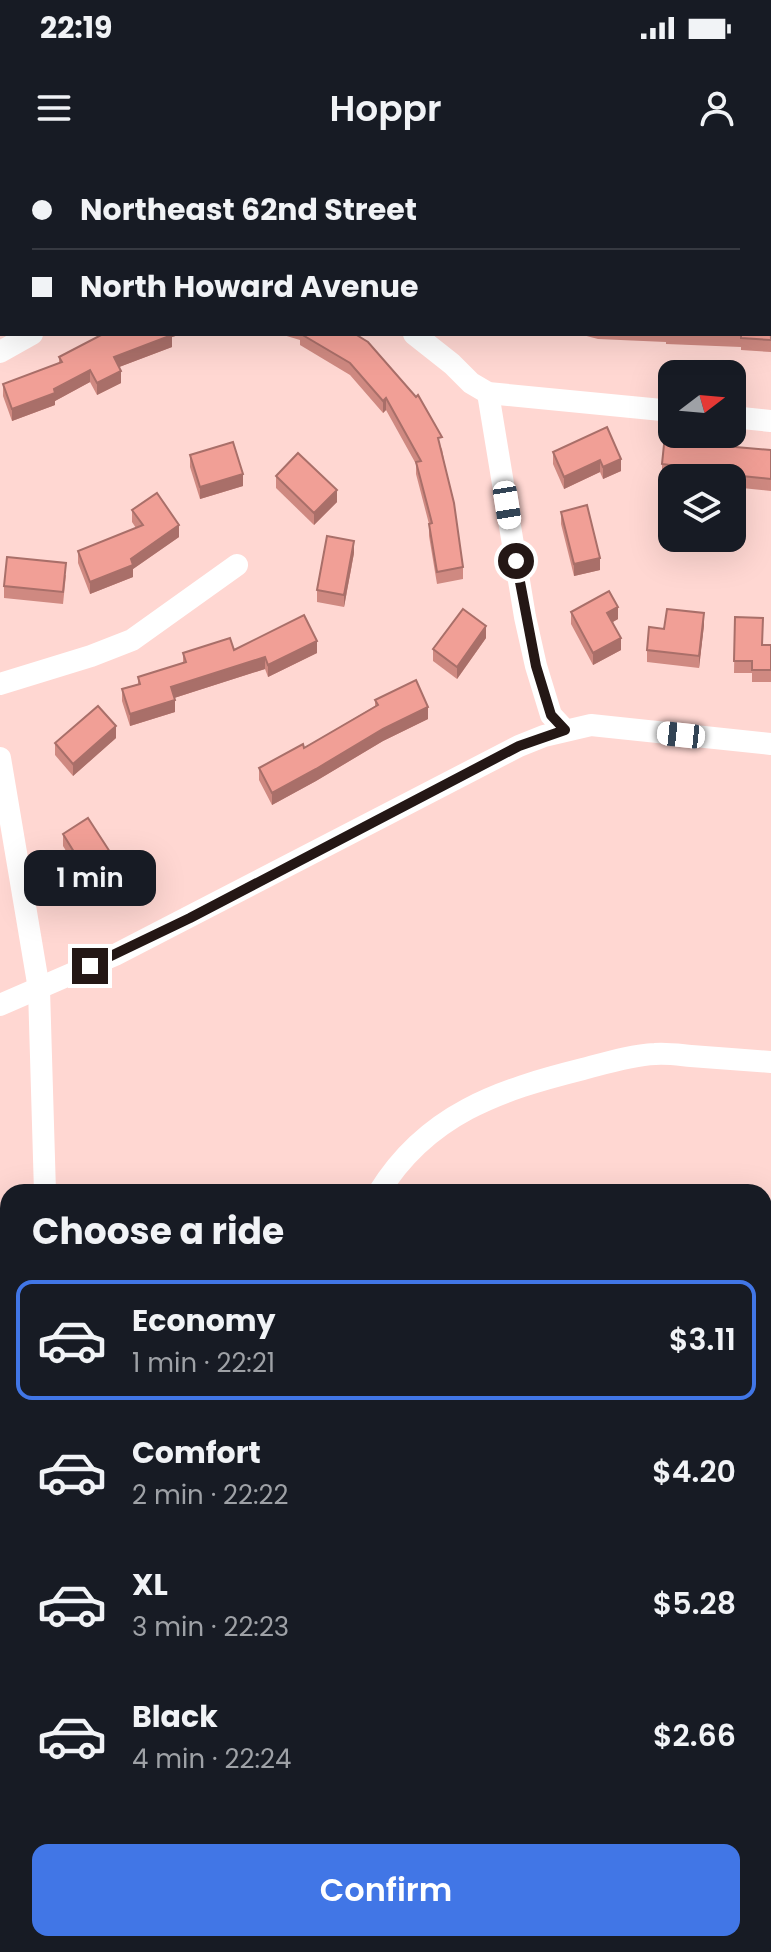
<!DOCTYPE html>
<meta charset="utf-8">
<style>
:root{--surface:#171b24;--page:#242831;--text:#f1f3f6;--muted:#9ea1a6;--line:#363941;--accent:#4176e6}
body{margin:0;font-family:Poppins,sans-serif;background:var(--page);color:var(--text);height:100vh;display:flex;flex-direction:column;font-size:30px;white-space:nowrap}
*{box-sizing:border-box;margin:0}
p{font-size:26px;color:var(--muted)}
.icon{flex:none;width:44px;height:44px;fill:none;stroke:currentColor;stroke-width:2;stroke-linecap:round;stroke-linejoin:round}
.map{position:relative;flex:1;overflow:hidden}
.side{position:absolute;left:0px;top:1024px;width:772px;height:768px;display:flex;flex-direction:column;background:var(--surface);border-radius:24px 24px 0 0;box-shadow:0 8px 32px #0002}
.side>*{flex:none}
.guide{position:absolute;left:0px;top:0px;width:772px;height:176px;box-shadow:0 8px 32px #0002;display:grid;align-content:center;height:176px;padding:0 32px;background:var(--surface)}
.needle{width:52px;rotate:74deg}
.buttons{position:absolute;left:658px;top:200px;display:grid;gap:16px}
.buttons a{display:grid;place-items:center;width:88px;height:88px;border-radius:16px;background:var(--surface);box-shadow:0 8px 32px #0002;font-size:40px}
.end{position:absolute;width:36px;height:36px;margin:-18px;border:10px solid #241715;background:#fff;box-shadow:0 0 0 4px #fff}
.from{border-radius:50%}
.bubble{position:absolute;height:56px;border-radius:16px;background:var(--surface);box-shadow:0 8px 32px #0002;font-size:26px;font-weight:600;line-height:56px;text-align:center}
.car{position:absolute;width:24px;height:48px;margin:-24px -12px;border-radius:10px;box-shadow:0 0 6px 2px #0007;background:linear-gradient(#fff 24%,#345 0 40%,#fff 0 76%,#345 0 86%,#fff 0)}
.guide b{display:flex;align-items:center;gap:28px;height:76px;font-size:30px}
.guide b+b{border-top:2px solid var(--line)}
.guide i{width:20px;height:20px;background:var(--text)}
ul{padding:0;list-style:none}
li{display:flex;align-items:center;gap:24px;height:120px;margin:0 16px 12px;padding:0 16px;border:4px solid transparent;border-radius:16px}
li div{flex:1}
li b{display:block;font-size:30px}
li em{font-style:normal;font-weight:600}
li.selected{border-color:var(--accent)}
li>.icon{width:72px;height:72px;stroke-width:1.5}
h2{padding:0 32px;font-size:36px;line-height:96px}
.action{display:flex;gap:16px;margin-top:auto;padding:16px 32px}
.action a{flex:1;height:92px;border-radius:16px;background:var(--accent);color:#fff;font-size:32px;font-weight:600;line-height:92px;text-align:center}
.status{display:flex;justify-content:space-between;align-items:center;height:56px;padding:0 40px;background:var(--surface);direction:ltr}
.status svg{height:22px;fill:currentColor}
header{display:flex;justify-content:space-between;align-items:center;height:104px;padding:0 32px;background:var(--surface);font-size:36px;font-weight:600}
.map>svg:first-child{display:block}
</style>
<div class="status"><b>22:19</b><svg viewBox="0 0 49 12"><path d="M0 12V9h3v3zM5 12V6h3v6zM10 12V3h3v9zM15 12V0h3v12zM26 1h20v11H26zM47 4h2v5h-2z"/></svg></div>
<header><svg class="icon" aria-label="menu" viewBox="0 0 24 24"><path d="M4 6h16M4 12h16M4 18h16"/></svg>Hoppr<svg class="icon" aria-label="person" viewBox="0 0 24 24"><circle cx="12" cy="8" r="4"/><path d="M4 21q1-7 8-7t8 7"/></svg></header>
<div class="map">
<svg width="771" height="1792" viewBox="0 0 771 1792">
<rect width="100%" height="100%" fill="#ffd7d2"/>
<path fill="#f3b3ab" d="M359,0H724L723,2H363Z"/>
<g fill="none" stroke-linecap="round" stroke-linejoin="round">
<g stroke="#fff" stroke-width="22">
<path d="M414,174L452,204L471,223L488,233L672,251"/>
<path d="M0,192L32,174"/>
<path d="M488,233L525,457L536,506L551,555L565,570"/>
<path d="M732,257L771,261"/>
<path d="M0,524L91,496L132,480L237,405"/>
<path d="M0,598L39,829L45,1032"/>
<path d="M0,845L115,795L519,586L544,576L591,565L771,584"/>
<path d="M379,1032C427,954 499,930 583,909C606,903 631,895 655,894C667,893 680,895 691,896C718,898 744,900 771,902"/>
<path d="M764,1205L771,1209"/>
<path d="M764,1465L771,1454"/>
<path d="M0,1514L8,1515"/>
<path d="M764,1652L771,1656"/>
<path d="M0,1682H8"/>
<path d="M764,1698L771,1685"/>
<path d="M107,1784L109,1792"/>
<path d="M156,1784L158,1792"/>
<path d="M217,1784L222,1792"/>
<path d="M569,1784L571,1792"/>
<path d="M515,1792L529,1784"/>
<path d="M720,1792L721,1784"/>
</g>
</g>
<g fill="#cf8981">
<path d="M771,157V192L741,190V187L666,184V182L598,179L579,174H770Z"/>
<path d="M103,174H182L172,177V187L119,207L121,223L97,235L90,222L55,241V245L12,261L3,236V224L59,203V197Z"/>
<path d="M280,174H355L442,289L463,407V419L437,424L429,376V364L416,314V304L386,250L383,253L350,215L300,185V180Z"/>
<path d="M607,267L621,311L603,319L600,312L564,329L553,304V292Z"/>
<path d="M713,286L771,290V331L732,327V318H678L662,316V304Z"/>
<path d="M190,295L243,326L200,339L190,307Z"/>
<path d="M276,316L337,342L314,365L276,328Z"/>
<path d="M132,350L179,377L133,409V417L90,434L78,403V391L136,368L132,362Z"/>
<path d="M561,352L600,410L574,416L561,364Z"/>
<path d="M354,393L344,447L317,442V430Z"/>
<path d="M66,415L63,444L4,438V426Z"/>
<path d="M571,452L618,459L613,462L621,490L593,505L571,464Z"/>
<path d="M735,457L762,485H771V522H752V513H734Z"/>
<path d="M704,465L699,508L647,502V490L664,469Z"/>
<path d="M486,478L457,519L433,501V489Z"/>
<path d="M234,490L317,493L268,517L265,509L174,538L175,552L130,566L122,541V529L138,524V517L183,503V493Z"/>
<path d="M375,540L428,559L383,581L316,621L272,645L259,620V608L304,588L375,546Z"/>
<path d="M116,578L73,616L55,595V583Z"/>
<path d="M63,674L121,721L95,738L63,686Z"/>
</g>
<g fill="#a96f69">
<path d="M2,111V123L0,124V112Z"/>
<path d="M168,174H182L172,177V187L114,209V197Z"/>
<path d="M90,210V222L55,241V245L12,261V249L54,229Z"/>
<path d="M121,211V223L97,235V223Z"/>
<path d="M386,238V250L383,253V241Z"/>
<path d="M621,299V311L603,319V307Z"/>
<path d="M600,300V312L564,329V317Z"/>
<path d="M243,314V326L200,339V327Z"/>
<path d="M337,330V342L314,365V353Z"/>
<path d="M179,365V377L133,409V417L90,434V422L131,399Z"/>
<path d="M354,381V393L344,447V435Z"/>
<path d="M600,398V410L574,416V404Z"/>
<path d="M618,447V459L607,465V453Z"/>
<path d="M704,453V465L699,508V496Z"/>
<path d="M486,466V478L457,519V507Z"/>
<path d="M621,478V490L593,505V493Z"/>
<path d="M317,481V493L268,517V505Z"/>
<path d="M265,497V509L171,539V527Z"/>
<path d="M175,540V552L130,566V554Z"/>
<path d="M428,547V559L383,581L316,621L272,645V633L383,569Z"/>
<path d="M116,566V578L73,616V604Z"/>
<path d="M121,709V721L95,738V726Z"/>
<path d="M771,1579V1611L764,1620V1589Z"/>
<path d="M8,1783V1784H56V1792H0V1785Z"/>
<path d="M671,1784H676L674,1792H669Z"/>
</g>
<g fill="#f19f96" stroke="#a96f69" stroke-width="2">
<rect x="195" y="0" width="50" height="2"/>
<path d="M271,0H318L317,2H270Z"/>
<path d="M2,79V111L0,112V80Z"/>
<path d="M770,157L771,180L741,178V175L722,174H770Z"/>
<path d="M103,174L172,175L114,197L121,211L97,223L90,210L54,229L55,233L12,249L3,224L62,202L59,197Z"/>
<path d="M301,174H355L368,182L416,237L418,235L442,277L438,278L454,343L463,407L437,412L429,364L432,363L416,302L421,301L386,238L383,241L350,203Z"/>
<path d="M607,267L621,299L603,307L600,300L564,317L553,292Z"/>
<path d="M665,275L713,281V285L771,290V319L732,315V313L662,304Z"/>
<path d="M233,282L243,314L200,327L190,295Z"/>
<path d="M298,293L337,330L314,353L276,316Z"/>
<path d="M157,333L179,365L131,399L133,405L90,422L78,391L143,365L132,350Z"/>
<path d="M587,345L600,398L574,404L561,352Z"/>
<path d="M327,376L354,381L344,435L317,430Z"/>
<path d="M7,397L66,403L63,432L4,426Z"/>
<path d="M609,431L618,447L607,453L621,478L593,493L571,452Z"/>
<path d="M463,449L486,466L457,507L433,489Z"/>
<path d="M667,449L704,453L699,496L647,490L649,467L664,469Z"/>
<path d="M304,455L317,481L268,505L265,497L171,527L175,540L130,554L122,529L140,524L138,517L186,502L183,493L230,478L234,490Z"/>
<path d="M735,457L763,458L762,485H771V510H752V501H734Z"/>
<path d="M416,520L428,547L383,569L316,609L272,633L259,608L303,584L304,588L378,545L375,540Z"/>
<path d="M98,546L116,566L73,604L55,583Z"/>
<path d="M88,658L121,709L95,726L63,674Z"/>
<path d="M771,1506V1579L764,1589V1516Z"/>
<path d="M8,1684V1783L0,1785V1686Z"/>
<path d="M627,1784H671L669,1792H625Z"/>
</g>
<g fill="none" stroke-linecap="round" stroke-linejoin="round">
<path stroke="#241715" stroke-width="10" d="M90,806L190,758L519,586L565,570L551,555L536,506L516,401"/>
</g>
</svg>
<div class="buttons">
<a><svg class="needle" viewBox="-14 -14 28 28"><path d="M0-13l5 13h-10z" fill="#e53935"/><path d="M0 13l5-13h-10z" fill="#9ea1a6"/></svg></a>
<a><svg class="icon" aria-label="layers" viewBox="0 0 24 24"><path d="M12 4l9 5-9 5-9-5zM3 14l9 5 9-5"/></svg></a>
</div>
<i class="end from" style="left:516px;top:401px"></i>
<i class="end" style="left:90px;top:806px"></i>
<div class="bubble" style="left:24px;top:690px;width:132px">1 min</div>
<i class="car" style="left:507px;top:345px;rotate:171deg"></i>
<i class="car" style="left:681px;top:575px;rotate:276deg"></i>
<div class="guide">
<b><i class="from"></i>Northeast 62nd Street</b>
<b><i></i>North Howard Avenue</b>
</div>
<section class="side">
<h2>Choose a ride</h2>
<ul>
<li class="selected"><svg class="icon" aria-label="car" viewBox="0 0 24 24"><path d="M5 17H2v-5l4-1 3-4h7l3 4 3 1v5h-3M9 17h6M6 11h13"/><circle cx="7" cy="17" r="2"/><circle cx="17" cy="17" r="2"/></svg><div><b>Economy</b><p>1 min · 22:21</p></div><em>$3.11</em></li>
<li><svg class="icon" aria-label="car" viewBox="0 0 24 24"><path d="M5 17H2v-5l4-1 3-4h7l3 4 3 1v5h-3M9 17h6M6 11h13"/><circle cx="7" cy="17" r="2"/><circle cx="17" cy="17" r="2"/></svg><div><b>Comfort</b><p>2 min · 22:22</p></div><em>$4.20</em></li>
<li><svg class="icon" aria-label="car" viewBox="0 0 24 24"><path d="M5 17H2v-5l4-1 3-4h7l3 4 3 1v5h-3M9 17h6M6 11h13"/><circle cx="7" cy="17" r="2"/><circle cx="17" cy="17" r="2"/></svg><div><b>XL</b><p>3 min · 22:23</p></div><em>$5.28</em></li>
<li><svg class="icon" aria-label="car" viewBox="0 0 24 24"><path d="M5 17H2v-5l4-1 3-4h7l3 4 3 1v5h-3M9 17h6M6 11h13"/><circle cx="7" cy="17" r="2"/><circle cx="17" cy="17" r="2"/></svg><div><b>Black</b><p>4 min · 22:24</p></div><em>$2.66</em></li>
</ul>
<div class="action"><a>Confirm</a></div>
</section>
</div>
